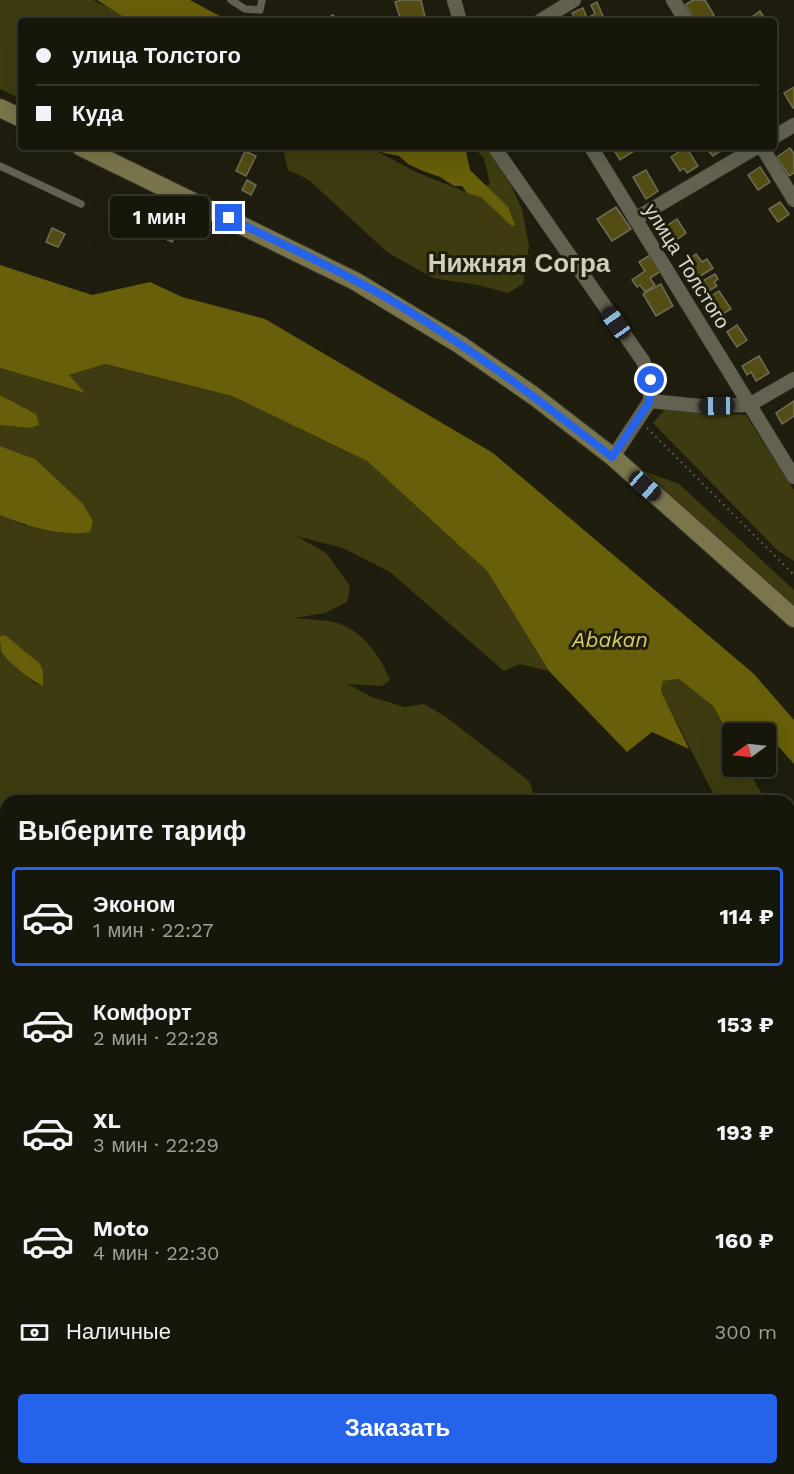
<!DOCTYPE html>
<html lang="ru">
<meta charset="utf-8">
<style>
:root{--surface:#17160a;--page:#201f13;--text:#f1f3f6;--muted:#9e9f9c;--line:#36352b;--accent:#2563eb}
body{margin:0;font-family:"Work Sans",sans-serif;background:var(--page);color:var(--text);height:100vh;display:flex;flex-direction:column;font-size:22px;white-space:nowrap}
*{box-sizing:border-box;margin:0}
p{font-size:20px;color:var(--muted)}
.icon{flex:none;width:33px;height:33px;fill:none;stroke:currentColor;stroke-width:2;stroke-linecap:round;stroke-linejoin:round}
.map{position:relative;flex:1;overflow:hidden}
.panel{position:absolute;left:0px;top:795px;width:795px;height:680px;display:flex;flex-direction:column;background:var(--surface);border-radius:18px 18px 0 0;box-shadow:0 6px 24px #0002,0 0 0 2px var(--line)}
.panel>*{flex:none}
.hud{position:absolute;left:18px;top:18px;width:759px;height:132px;border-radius:6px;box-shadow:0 6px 24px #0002,0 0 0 2px var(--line);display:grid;align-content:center;height:132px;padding:0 18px;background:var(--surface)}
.needle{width:39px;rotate:255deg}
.controls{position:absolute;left:722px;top:723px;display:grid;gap:12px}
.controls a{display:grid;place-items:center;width:54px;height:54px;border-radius:6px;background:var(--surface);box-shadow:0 6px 24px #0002,0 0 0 2px var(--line);font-size:30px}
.end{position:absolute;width:27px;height:27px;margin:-14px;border:8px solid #2563eb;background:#fff;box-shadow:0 0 0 3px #fff}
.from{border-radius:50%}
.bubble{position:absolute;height:42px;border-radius:6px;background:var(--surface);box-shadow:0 6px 24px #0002,0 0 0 2px var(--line);font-size:20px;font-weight:700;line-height:42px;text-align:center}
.car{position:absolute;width:18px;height:36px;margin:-18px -9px;border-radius:8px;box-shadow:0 0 4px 2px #0007;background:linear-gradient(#222 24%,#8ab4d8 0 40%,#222 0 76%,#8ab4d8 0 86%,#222 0)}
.hud b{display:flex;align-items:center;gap:21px;height:57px;font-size:22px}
.hud b+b{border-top:2px solid var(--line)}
.hud i{width:15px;height:15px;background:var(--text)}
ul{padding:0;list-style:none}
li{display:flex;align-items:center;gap:18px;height:99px;margin:0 12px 9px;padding:0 6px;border:3px solid transparent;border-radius:6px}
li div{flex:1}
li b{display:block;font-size:22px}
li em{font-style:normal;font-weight:700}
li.active{border-color:var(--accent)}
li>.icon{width:54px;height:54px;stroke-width:1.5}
h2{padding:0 18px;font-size:27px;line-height:72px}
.pay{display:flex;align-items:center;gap:15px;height:66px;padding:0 18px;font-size:22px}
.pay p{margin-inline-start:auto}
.primary-button{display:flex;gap:12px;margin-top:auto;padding:12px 18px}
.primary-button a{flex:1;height:69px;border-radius:6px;background:var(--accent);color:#fff;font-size:24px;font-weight:700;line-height:69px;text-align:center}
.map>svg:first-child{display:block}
</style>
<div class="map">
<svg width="794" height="1474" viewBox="0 0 794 1474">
<rect width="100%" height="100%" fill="#1f1d0d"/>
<g fill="#3f3b10">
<path d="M0,0H93L120,13L125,21H21V99L0,89Z"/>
<path d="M285,147H369L416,172L468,193L490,184L484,159L474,147H489L493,158L511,185L522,209L529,246L523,284L508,293L478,285L433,278L387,252L309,180L288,170L284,154Z"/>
<path d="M104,364L232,396L367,461L487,571L549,671L520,664L504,671L390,572L343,548L296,536L326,553L350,586L347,602L325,613L295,618C308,620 321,619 333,622C361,628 380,655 390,680L382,686L347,684L372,697L404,707L424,704L446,717L529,781L536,801H6V1058L0,1059V648L34,683L43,686L5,635L0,636V515L26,526L35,459L0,446V425L29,428L36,414L0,395V368L83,393L69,375Z"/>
<path d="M665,409L746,415L794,490V561L777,550L653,423Z"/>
<path d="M641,470L679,484L794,590V628L779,608Z"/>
<path d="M679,679L714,707L732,741V766L746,767L762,794L764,801H717L661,691L663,681Z"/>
<path d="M0,1434H6V1468H305L326,1474H0Z"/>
</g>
<g fill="#675f0a">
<path d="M97,0H190L229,21H130Z"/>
<path d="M374,147H465L470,170L508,207L515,225L512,226L481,197L467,193L462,186H454L440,177L423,171L408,164L399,156L384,153Z"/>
<path d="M0,265L92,295L150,282L182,297L265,319L493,453L754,674L794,720V764L779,747L765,740V734H732V741L714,707L679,679L663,681L661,691L689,749L652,732L627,752L549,671L487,571L367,461L232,396L105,364L69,375L85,393L0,368Z"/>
<path d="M0,395L36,414L39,425L29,428L0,425Z"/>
<path d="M0,446L35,459L83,504L93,521L90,532C62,537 26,526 0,515Z"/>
<path d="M5,635L40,664L43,671V686C32,682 7,661 1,651C0,646 0,641 0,636Z"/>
<path d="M0,1100L6,1101V1434L0,1433Z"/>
<path d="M789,1263L794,1265V1474H326L305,1469L789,1468Z"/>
</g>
<g fill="#534d13" stroke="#6f6d5b" stroke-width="1.5">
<path d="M401,0H421L426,21H401L395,2Z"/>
<path d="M693,0H705L714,15L705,21H695L685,5Z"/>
<path d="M597,2L605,21H576L572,13L583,8L587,18L595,14L591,5Z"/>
<path d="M760,11L766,21H750L749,19Z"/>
<path d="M332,15L343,21H328Z"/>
<path d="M794,87V108H793L784,93Z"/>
<path d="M612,147H632L634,151L620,160Z"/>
<path d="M686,147L698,166L687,173L684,168L680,171L671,157Z"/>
<path d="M705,147H721L722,150L713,156Z"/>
<path d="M790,148L794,154V173L789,176L777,157Z"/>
<path d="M245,151L256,156L246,176L236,171Z"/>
<path d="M760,167L770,182L758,190L748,175Z"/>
<path d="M646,170L658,191L646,199L633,177Z"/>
<path d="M247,180L256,185L251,195L242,190Z"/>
<path d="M780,202L789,214L778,222L769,209Z"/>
<path d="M616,207L631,229L612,241L597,219Z"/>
<path d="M677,219L686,233L672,243L662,229Z"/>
<path d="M52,228L65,234L58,247L46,242Z"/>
<path d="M160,228L176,235L172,242L157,235Z"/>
<path d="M696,254L702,262L707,259L713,268L696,279L685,262Z"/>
<path d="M650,255L661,271L650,278L655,285L645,292L640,285L637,287L632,280L645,271L639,262Z"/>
<path d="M715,274L718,279L714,282L717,286L705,293L699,283Z"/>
<path d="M661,284L673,306L656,316L643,294Z"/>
<path d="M719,291L731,309L719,316L707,299Z"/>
<path d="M737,325L747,340L737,347L727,332Z"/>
<path d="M759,356L769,373L756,381L751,372L747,375L742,366Z"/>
<path d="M794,401V416L782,424L776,413Z"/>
</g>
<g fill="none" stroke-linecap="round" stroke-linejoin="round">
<g stroke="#37352e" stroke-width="8">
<g id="lane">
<path d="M231,0L245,9L260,10L262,0"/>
<path d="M0,166L81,204"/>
</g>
</g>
<g stroke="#37352e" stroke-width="15">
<g id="street">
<path d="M454,0L460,21"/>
<path d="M673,0L686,21"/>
<path d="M540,21L574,0"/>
<path d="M774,137L794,125"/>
<path d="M494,147L643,361L651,380L650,401L613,457"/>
<path d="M591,147L794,477"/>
<path d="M762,147L794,200"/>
<path d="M635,219L757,147"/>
<path d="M650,401L700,406L749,405L794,379"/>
</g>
</g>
<g stroke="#37352e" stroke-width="20">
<g id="secondary">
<path d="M0,108L21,118"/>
<path d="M81,147L355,281L459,344L534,396L613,457L794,618"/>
</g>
</g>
<path stroke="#666557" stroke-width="2" stroke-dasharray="1.5 4.5" stroke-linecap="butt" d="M647,428L794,575"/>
<use href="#lane" stroke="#63614f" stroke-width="7"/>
<use href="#street" stroke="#63614f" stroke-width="14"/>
<use href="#secondary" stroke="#7a754b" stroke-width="18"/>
</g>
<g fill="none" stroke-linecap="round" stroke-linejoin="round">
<path stroke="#2563eb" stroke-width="8" d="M229,218C280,243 331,266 380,294C462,341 538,399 612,457L650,401L651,380"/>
</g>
<g text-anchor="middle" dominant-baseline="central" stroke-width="6" stroke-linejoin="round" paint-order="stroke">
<g font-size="20" fill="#dbdad0" stroke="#1f1d0d">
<text transform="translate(687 266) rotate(58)">улица Толстого</text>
</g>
<g font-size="21" font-style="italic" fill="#d8ce65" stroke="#1f1d0d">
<text x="610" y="639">Abakan</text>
</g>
<g font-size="26" font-weight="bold" fill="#d1cfba" stroke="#1f1d0d">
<text x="519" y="263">Нижняя Согра</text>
</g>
</g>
</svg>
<div class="controls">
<a><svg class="needle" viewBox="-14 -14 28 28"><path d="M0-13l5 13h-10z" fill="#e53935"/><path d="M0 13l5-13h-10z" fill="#9e9f9c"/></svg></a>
</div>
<i class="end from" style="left:651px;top:380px"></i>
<i class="end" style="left:229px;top:218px"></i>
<div class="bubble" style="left:110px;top:196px;width:99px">1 мин</div>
<i class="car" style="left:616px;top:323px;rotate:325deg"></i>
<i class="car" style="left:717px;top:406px;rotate:269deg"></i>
<i class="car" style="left:645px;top:486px;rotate:131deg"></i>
<div class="hud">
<b><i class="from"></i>улица Толстого</b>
<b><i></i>Куда</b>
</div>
<section class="panel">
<h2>Выберите тариф</h2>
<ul>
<li class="active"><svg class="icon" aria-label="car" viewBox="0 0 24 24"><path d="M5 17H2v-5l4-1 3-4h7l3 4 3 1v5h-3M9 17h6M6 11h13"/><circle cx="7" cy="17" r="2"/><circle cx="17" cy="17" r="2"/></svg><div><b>Эконом</b><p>1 мин · 22:27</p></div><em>114 ₽</em></li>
<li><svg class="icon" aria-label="car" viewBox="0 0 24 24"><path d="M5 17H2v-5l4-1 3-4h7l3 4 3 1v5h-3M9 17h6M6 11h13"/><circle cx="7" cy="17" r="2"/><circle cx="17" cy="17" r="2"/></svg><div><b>Комфорт</b><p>2 мин · 22:28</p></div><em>153 ₽</em></li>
<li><svg class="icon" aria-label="car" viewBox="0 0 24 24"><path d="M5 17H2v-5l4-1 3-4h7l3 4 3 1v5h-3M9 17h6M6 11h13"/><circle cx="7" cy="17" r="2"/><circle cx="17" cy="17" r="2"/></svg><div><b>XL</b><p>3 мин · 22:29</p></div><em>193 ₽</em></li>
<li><svg class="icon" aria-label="car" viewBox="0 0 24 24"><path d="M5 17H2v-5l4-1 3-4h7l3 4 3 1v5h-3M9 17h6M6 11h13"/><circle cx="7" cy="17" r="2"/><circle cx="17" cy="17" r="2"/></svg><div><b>Moto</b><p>4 мин · 22:30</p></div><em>160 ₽</em></li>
</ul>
<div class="pay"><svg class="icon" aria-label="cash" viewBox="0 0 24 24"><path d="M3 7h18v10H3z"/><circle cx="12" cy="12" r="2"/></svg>Наличные<p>300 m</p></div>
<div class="primary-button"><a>Заказать</a></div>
</section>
</div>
